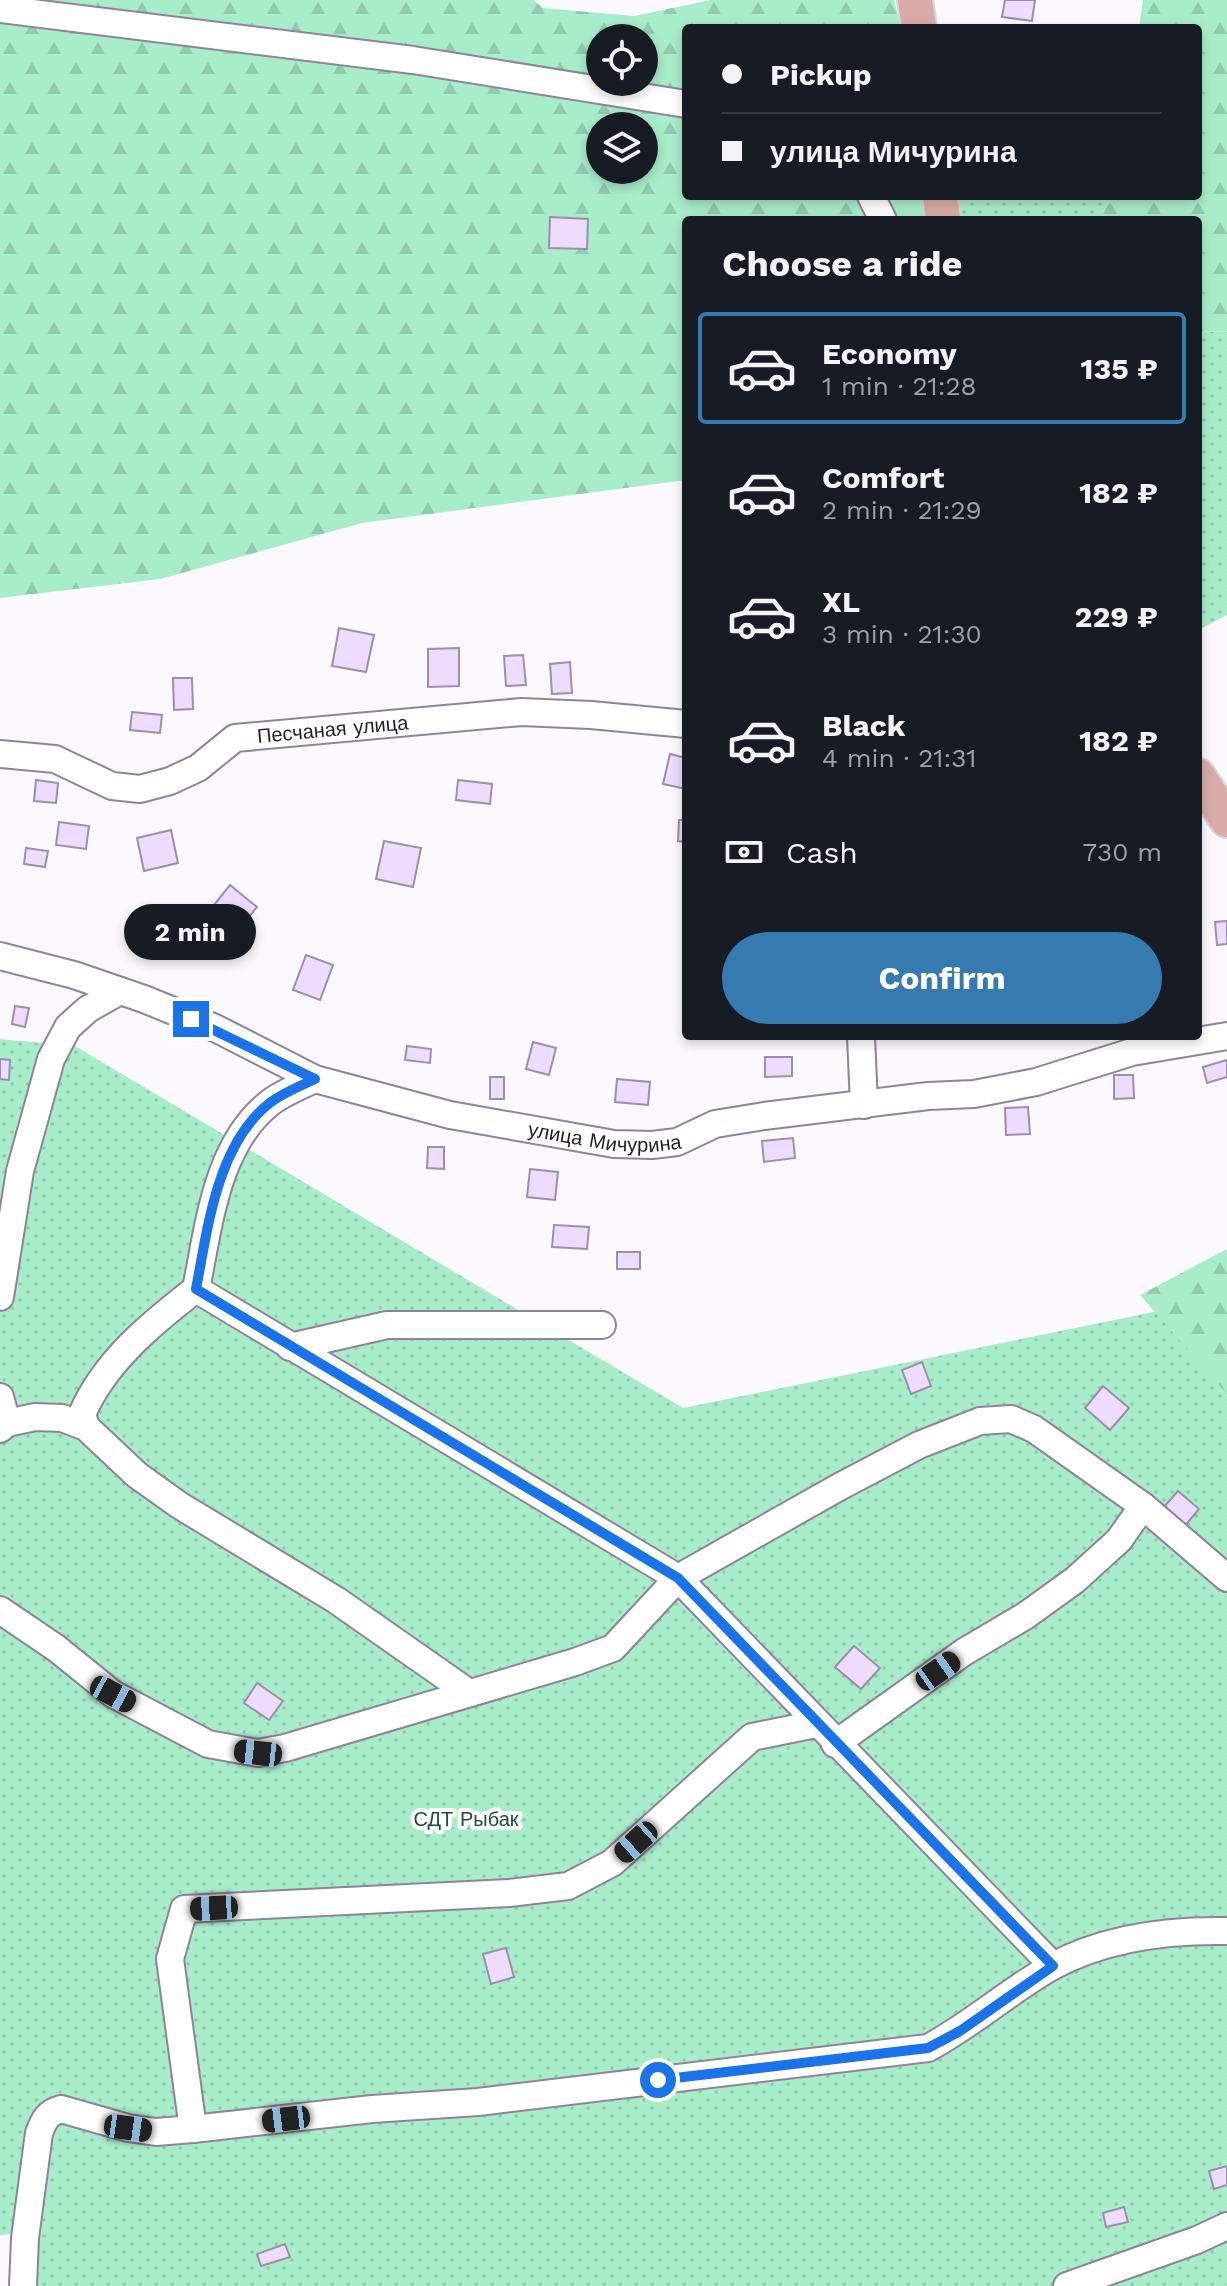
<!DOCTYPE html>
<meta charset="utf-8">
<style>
:root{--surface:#171b24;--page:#242831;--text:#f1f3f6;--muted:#9ea1a6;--line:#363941;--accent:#367bb0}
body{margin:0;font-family:"Work Sans",sans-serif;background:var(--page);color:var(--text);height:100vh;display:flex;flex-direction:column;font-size:30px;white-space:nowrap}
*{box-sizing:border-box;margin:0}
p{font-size:26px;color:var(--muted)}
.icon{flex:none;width:44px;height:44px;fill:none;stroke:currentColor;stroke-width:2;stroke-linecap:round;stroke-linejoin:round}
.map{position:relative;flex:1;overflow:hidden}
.panel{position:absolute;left:682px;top:216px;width:520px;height:824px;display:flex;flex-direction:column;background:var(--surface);border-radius:8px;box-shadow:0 4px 12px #0003}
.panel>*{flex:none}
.guide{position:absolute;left:682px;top:24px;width:520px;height:176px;border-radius:8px;box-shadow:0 4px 12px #0003;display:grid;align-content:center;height:176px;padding:0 40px;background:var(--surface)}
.tools{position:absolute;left:586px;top:24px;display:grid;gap:16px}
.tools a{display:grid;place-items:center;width:72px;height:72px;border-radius:50%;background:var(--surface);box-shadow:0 4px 12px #0003;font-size:40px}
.end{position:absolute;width:36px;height:36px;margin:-18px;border:10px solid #1a73e8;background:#fff;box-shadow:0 0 0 4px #fff}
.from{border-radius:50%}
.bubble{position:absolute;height:56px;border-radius:28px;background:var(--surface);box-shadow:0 4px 12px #0003;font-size:26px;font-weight:700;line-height:56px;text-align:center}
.car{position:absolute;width:24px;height:48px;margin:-24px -12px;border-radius:10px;box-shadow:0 0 6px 2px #0007;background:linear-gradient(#222 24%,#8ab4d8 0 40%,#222 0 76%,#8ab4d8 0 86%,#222 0)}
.guide b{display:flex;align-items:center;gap:28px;height:76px;font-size:30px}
.guide b+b{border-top:2px solid var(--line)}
.guide i{width:20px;height:20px;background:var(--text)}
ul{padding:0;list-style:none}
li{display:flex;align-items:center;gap:24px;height:112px;margin:0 16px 12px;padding:0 24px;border:4px solid transparent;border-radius:8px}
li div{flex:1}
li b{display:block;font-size:30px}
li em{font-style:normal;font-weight:700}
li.selected{border-color:var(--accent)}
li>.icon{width:72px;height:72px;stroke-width:1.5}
h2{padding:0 40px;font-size:36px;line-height:96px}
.pay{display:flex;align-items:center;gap:20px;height:88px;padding:0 40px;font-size:30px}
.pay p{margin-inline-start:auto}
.cta{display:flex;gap:16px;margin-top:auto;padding:16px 40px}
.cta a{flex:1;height:92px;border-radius:48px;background:var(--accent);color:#fff;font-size:32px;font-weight:700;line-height:92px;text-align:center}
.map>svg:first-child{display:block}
</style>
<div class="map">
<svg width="1227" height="2286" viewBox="0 0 1227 2286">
<defs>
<pattern id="grass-dots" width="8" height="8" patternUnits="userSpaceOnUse" patternTransform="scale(2)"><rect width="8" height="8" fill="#a8edca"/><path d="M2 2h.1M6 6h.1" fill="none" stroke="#90cbad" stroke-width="1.8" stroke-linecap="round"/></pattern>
<pattern id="forest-firs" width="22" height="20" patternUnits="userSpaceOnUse" patternTransform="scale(2)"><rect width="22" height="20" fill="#a8edca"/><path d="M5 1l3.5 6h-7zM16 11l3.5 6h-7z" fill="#90cbad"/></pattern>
</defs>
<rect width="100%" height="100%" fill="#fbf8fe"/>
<g fill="url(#grass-dots)">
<path d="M955,196H1110L1100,220H956Z"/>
<path d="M1198,331L1227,332V615L1198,630Z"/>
<path d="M0,1039L75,1046L683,1408L1227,1297V2286H12L16,2234L0,2235Z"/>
</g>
<g fill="url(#forest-firs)" fill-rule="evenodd">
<path d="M0,0H533L543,8L634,16L711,0H894L901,28H686V196H926L929,220H686V480L362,523L160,579L0,598ZM600,38H644V82H600ZM600,126H644V170H600Z"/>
<path d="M1143,0H1227V332L1198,331V220H1100L1110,196H1198V28H1139Z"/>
<path d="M1227,1249V1394L1140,1295Z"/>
</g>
<g fill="#eddcfe" stroke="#9c8fa9" stroke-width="2">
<path d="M1005,0H1035L1032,21L1002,17Z"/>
<path d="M550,217L588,219L587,249L549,248Z"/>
<path d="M339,628L374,635L366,672L332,666Z"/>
<path d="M459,648V686L428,687V649Z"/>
<path d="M523,655L526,685L506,686L504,656Z"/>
<path d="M570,662L572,693L552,694L550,664Z"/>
<path d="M173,678H192L193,709L174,710Z"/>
<path d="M132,712L162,715L160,733L130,730Z"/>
<path d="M670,754L686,758V789L663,784Z"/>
<path d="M36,780L58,783L56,803L34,801Z"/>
<path d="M458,780L492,784L490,804L456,800Z"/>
<path d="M679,820H686V842L678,841Z"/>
<path d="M59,822L89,826L86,849L56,845Z"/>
<path d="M171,830L178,863L144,871L137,838Z"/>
<path d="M384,841L421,848L413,887L376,879Z"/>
<path d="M26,848L48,851L45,867L24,864Z"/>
<path d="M230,885L257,907L236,933L209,911Z"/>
<path d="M1227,921V944L1217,945L1215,922Z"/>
<path d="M306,955L333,965L320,1000L293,990Z"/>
<path d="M15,1006L29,1008L25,1027L12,1024Z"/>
<path d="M533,1042L556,1048L549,1075L526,1069Z"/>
<path d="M407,1046L431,1049L430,1063L405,1060Z"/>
<path d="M765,1057H792V1076L765,1077Z"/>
<path d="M0,1059L10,1060L9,1080L0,1079Z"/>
<path d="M1227,1060V1077L1207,1083L1203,1067Z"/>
<path d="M1114,1075H1133L1134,1098L1114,1099Z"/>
<rect x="490" y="1077" width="14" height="22"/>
<path d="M617,1079L650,1082L648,1105L615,1102Z"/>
<path d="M1028,1107L1030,1134L1006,1135L1005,1108Z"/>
<path d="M793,1138L795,1158L764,1162L762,1141Z"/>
<path d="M428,1147H444V1169L427,1168Z"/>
<path d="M530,1169L558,1172L555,1200L527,1197Z"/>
<path d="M554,1225L589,1227L587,1249L552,1247Z"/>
<rect x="617" y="1252" width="23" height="17"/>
<path d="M922,1362L931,1386L911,1394L902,1370Z"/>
<path d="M1103,1386L1129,1408L1110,1430L1085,1408Z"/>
<path d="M1178,1491L1199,1509L1184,1527L1163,1508Z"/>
<path d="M854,1646L880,1668L861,1689L835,1667Z"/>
<path d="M257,1683L283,1701L269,1720L244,1703Z"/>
<path d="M506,1948L514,1977L491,1984L483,1954Z"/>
<path d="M1227,2166V2185L1214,2189L1209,2171Z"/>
<path d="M1124,2207L1128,2222L1106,2227L1103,2213Z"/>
<path d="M285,2244L290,2257L261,2266L257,2254Z"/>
</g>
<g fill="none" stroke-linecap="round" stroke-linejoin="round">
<g stroke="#8f839c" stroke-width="30">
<g id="minor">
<path d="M0,9L413,60L686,104"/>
<path d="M871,196L883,220"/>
<path id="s1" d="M0,754L55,759L112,786L140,789L170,781L198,768L235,738L521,712L591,715L686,724"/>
<path id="s2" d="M0,956L74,975L144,999L215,1028L315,1079L450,1115L614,1144L652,1145L677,1142L715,1124L764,1116L928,1096L974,1094L1036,1082L1132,1052L1227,1036"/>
<path d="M861,1036L864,1105"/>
<path d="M315,1079C300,1086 283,1093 271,1102C216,1144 209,1226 196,1289L678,1578L1053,1966"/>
<path d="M0,1297L20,1171L51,1059L68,1027L88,1009L120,991"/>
<path d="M290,1347L387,1325H602"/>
<path d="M0,1397L7,1423"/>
<path d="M86,1427L82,1414C105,1361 152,1323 196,1289"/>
<path d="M0,1429L7,1423L35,1417L62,1418L86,1427L137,1475L179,1505L336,1600L469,1693"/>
<path d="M0,1610L56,1648L113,1694L208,1744L258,1753L285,1748L575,1662L613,1648L678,1578L839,1487L919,1445L980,1421L1011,1419L1034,1429L1143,1506L1227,1578"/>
<path d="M835,1744L964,1652L1025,1616L1075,1580L1119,1540L1143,1506"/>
<path d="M193,2129L170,1959L184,1909L509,1893L568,1886L612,1863L752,1737L816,1724"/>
<path d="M23,2286L25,2238L39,2133C44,2120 47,2113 61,2109L128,2128L156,2132L193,2129L372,2109L478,2102L928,2048C973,2024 1010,1990 1053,1966C1106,1937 1168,1930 1227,1931"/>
<path d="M1067,2286L1197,2240L1227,2226"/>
</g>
</g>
<g stroke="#d7d6d8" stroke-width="38">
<g id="major">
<path d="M915,0L919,28"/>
<path d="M940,196L943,220"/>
<path d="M1198,776L1227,820"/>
</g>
</g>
<use href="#minor" stroke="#fff" stroke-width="26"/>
<use href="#major" stroke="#d9aca7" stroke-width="34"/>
</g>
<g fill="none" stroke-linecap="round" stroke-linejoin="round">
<path stroke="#1a73e8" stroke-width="10" d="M191,1019L315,1079C300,1086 283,1093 271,1102C217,1143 208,1227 196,1289L678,1578L1053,1966L960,2031L928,2048L658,2080"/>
</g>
<g text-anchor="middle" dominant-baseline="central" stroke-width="8" stroke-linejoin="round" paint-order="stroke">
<g font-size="20" fill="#211c26" stroke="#fff">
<text stroke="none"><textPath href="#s1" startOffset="354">Песчаная улица</textPath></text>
<text stroke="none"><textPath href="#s2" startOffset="636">улица Мичурина</textPath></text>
</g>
<g font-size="20" fill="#204d38" stroke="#fff">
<text x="466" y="1819">СДТ Рыбак</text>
</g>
</g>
</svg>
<div class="tools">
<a><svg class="icon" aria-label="locate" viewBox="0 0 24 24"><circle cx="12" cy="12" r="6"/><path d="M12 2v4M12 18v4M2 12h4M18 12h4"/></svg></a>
<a><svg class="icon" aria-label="layers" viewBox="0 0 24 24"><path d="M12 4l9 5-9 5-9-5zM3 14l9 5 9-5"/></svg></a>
</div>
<i class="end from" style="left:658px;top:2080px"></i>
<i class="end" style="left:191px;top:1019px"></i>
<div class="bubble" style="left:124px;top:904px;width:132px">2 min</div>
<i class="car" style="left:938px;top:1671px;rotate:55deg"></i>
<i class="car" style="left:113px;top:1694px;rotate:118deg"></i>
<i class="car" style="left:258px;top:1753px;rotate:276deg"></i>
<i class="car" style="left:636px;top:1842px;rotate:228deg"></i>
<i class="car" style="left:214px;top:1908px;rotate:267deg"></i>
<i class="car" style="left:286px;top:2119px;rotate:263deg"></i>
<i class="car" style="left:128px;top:2128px;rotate:98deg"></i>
<div class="guide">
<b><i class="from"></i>Pickup</b>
<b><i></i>улица Мичурина</b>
</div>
<section class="panel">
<h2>Choose a ride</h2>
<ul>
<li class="selected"><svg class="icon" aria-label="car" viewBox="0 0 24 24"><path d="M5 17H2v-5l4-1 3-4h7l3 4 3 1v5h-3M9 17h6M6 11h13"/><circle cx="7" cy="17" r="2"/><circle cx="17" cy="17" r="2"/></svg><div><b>Economy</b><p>1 min · 21:28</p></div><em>135 ₽</em></li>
<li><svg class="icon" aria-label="car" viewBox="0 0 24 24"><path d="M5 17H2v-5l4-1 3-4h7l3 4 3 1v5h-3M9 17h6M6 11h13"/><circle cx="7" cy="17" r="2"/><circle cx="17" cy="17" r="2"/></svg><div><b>Comfort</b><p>2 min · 21:29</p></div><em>182 ₽</em></li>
<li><svg class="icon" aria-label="car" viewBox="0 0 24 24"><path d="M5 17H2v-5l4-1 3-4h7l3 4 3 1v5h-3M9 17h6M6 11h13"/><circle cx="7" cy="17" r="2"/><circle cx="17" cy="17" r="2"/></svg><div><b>XL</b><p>3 min · 21:30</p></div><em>229 ₽</em></li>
<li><svg class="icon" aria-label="car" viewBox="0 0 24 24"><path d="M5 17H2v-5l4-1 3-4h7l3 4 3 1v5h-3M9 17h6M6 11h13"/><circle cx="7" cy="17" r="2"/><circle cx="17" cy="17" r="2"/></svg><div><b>Black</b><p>4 min · 21:31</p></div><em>182 ₽</em></li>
</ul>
<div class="pay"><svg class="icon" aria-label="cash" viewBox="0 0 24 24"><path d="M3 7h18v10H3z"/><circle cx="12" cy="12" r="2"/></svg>Cash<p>730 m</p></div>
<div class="cta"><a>Confirm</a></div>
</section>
</div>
